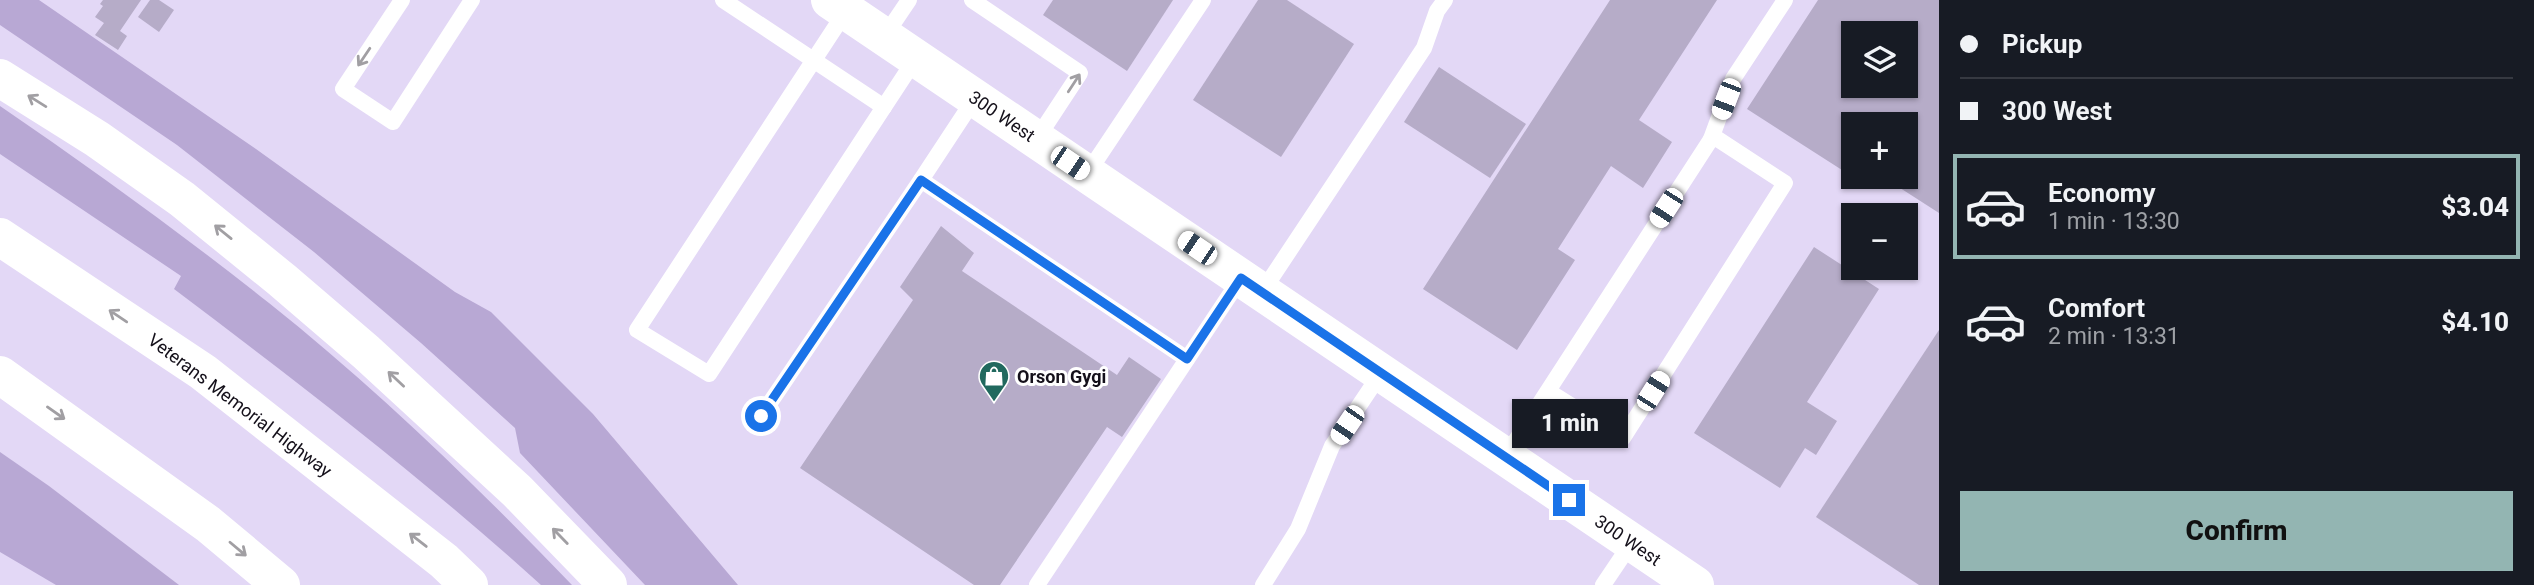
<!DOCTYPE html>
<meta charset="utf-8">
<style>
:root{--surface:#171b24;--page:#242831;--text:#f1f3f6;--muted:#9ea1a6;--line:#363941;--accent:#93b5b2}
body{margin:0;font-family:Roboto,sans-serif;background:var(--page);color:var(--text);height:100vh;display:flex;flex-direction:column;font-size:26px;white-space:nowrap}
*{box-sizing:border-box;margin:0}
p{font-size:23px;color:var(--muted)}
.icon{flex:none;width:38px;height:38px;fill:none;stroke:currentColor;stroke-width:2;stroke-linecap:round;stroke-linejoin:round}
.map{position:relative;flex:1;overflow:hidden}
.drawer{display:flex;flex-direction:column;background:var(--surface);width:595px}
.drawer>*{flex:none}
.hud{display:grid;align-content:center;height:154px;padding:0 21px;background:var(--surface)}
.tools{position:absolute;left:1841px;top:21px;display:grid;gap:14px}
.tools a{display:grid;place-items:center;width:77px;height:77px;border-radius:0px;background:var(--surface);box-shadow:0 2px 5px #0004;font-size:35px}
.end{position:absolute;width:32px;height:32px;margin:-16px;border:9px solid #1a73e8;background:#fff;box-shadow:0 0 0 4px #fff}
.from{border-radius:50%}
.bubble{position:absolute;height:49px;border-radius:0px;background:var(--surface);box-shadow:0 2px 5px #0004;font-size:23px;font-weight:800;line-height:49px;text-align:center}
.car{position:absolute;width:21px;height:42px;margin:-21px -10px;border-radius:9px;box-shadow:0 0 5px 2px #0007;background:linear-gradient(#fff 24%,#345 0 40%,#fff 0 76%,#345 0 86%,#fff 0)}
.hud b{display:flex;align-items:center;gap:24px;height:66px;font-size:26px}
.hud b+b{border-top:2px solid var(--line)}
.hud i{width:18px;height:18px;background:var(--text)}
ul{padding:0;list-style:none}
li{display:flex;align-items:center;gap:21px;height:105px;margin:0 14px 10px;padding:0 7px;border:4px solid transparent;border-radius:0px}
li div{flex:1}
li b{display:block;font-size:26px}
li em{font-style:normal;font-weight:800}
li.selected{border-color:var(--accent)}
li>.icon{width:63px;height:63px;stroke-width:1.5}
.action{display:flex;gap:14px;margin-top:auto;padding:14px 21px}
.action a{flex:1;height:80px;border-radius:0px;background:var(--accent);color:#111;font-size:28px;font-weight:800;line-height:80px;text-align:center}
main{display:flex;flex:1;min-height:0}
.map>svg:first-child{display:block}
</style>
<main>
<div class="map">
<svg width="1939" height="585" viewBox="0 0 1939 585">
<rect width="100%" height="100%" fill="#e3d8f6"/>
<g fill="#b8a8d4">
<path d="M0,0H39L256,149L455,292L491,312L593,414L738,585H645L520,453L515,428L421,343L314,252L177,145L0,25Z"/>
<path d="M0,106C92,169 182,234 269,303C377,389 477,486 572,585H541C424,479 300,384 174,289L181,276L0,154Z"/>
<path d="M0,452L49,486L179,585H56L0,552Z"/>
</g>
<g fill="#b6acc8" fill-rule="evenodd">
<path d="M103,0H141L120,31L127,36L118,50L95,35L104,23L95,17L103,6L100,4Z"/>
<path d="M150,0H159L174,10L159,32L138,17Z"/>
<path d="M1053,0H1173L1127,71L1043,15Z"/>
<path d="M1258,0H1287L1354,44L1281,157L1193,100Z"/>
<path d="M1610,0H1717L1639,120L1672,142L1643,188L1611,166L1558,249L1575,260L1517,350L1423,289Z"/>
<path d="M1818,0H1939V213L1883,177H1906V124H1853V157L1851,156L1842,170L1747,109ZM1853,33H1906V86H1853Z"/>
<path d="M1439,67L1526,124L1490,178L1404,122Z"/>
<path d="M941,226L974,253L962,271L1117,375L1129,357L1161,379L1122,437L1107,427L1000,585H974L800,468L913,300L900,287Z"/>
<path d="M1814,247L1879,289L1807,402L1837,421L1816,455L1805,448L1780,488L1694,433Z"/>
<path d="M1939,330V585H1919L1816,517Z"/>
</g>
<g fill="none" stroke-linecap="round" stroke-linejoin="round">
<g stroke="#fff" stroke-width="16">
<path d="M402,0L343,89L393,122L472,0"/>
<path d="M723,0L884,107"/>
<path d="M972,0L1080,73L1036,140"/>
<path d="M846,11L637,330L709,374L916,58"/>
<path d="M884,37L909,0"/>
<path d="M975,98L921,180L1187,359"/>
<path d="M1711,139L1733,79L1785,0"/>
<path d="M1087,174L1203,0"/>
<path d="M1262,292L1424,48L1437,11L1445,0"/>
<path d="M761,416L921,180"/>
<path d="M1505,457L1713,136L1785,183L1623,438L1548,391"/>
<path d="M1037,585L1241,278"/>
<path d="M1263,585L1298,529L1332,446L1381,373"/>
<path d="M1603,585L1632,542"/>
</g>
<path stroke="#fff" stroke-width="38" d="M830,0L1695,585"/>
<g stroke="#fff" stroke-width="38">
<path d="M0,78L97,139L182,199L282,280L366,352L517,491L608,585"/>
<path d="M0,237L203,372L444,561L469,585"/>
<path d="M0,375L208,524L281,585"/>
</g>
</g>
<defs><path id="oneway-shaft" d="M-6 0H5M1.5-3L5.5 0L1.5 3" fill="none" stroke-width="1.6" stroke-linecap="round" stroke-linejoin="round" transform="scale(1.75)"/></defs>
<g stroke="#a19fa3">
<use href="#oneway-shaft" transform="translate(364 57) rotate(124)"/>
<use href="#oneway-shaft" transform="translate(1074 83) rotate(-57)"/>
<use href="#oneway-shaft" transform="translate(37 101) rotate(-148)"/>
<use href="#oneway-shaft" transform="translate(223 232) rotate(-141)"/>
<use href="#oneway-shaft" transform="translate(118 316) rotate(-146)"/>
<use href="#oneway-shaft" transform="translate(396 379) rotate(-137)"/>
<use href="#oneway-shaft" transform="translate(56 413) rotate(35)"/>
<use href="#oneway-shaft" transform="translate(560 536) rotate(-134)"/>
<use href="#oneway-shaft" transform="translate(418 540) rotate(-142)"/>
<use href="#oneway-shaft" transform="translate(238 549) rotate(40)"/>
</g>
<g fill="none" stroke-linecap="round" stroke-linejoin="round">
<path stroke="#1a73e8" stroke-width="9" d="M761,416L921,180L1187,359L1241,278L1569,500"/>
</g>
<defs>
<g id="shop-pin" transform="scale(1.575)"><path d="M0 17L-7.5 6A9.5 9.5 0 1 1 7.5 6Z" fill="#21695e" stroke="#fff"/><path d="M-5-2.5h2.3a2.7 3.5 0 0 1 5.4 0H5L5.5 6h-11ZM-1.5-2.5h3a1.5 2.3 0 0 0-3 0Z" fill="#fff"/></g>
</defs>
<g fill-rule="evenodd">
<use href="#shop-pin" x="994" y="376"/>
</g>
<g text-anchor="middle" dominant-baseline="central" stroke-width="6" stroke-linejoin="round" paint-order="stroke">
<g font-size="18" fill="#14101a" stroke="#fff">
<text transform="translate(1002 116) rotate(34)">300 West</text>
<text transform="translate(240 405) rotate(37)">Veterans Memorial Highway</text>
<text transform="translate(1628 540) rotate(34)">300 West</text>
</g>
<g font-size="18" font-weight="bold" fill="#14101a" stroke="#fff" text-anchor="start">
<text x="1017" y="376">Orson Gygi</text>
</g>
</g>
</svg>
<div class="tools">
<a><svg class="icon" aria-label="layers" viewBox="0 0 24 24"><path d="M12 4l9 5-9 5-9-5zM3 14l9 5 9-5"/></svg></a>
<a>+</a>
<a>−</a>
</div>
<i class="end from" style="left:761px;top:416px"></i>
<i class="end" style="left:1569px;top:500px"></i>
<div class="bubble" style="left:1512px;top:399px;width:116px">1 min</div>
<i class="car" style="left:1726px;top:99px;rotate:201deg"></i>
<i class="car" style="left:1070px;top:163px;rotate:124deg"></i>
<i class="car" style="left:1666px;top:208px;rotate:213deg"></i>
<i class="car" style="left:1197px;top:248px;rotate:304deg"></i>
<i class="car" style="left:1653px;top:391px;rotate:32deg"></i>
<i class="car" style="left:1347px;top:425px;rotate:214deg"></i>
</div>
<section class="drawer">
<div class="hud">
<b><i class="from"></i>Pickup</b>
<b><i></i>300 West</b>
</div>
<ul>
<li class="selected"><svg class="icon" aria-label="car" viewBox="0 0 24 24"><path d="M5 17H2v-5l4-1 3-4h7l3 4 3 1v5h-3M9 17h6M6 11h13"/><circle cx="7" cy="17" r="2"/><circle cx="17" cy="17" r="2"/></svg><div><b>Economy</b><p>1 min · 13:30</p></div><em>$3.04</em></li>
<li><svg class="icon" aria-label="car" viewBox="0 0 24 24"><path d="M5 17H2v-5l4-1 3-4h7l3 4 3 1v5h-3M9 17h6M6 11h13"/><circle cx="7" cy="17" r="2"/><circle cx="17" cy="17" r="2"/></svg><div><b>Comfort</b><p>2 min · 13:31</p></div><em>$4.10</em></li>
</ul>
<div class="action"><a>Confirm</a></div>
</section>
</main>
